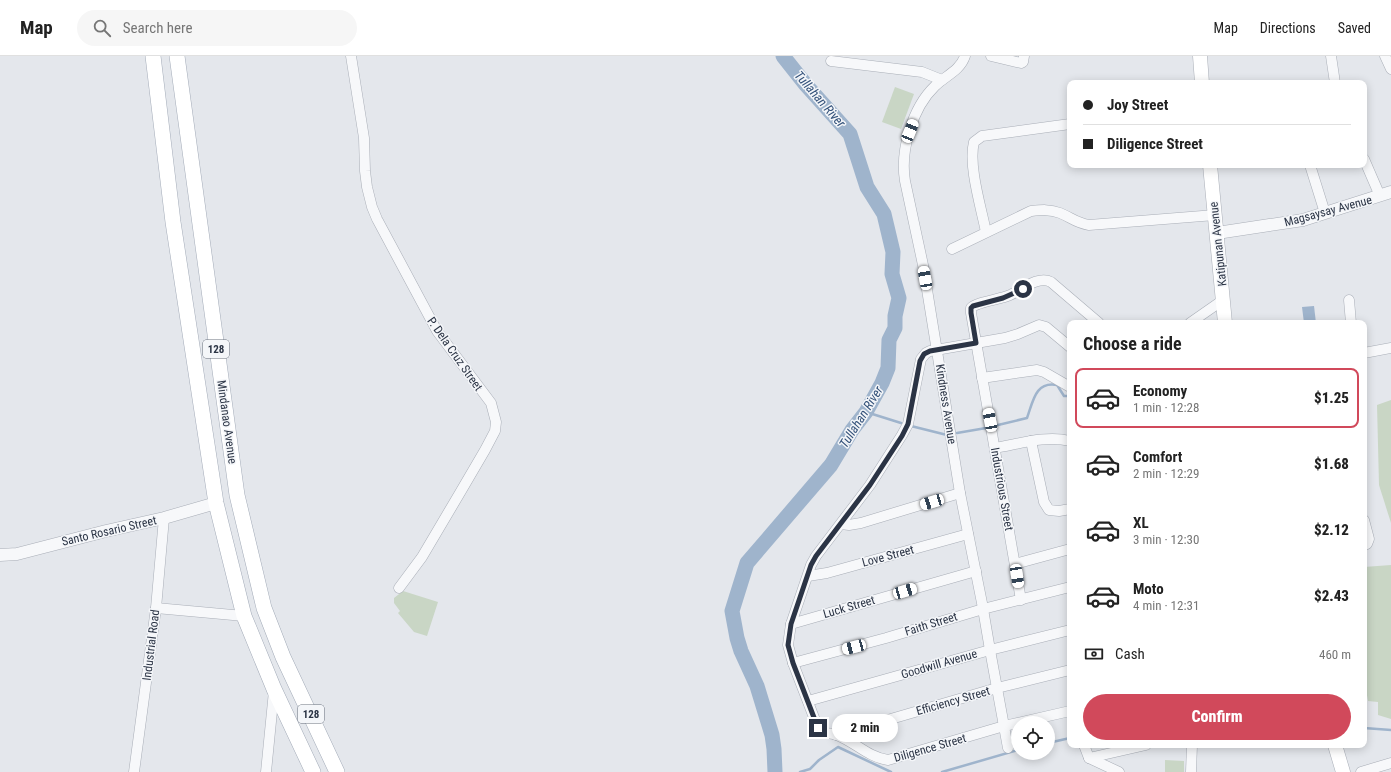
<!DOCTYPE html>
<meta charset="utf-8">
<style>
:root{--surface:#fff;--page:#f6f6f6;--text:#222;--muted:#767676;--line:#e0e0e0;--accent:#d1495b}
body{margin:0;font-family:"Roboto Condensed",sans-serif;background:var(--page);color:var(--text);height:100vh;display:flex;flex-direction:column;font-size:15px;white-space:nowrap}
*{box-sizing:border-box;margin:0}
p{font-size:13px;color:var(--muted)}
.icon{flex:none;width:22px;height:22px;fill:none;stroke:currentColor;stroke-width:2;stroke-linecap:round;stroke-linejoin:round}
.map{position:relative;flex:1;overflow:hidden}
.details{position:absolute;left:1067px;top:264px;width:300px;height:428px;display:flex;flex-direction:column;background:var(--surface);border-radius:8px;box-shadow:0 2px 10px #0003}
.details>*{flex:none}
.guide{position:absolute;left:1067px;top:24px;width:300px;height:88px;border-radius:8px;box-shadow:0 2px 10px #0003;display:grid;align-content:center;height:88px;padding:0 16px;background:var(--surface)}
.tools{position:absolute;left:1011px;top:660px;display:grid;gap:8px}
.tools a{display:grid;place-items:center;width:44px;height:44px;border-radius:50%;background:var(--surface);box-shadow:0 2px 10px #0003;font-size:20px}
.end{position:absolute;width:18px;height:18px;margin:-9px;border:5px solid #2b3445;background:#fff;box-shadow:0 0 0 2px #fff}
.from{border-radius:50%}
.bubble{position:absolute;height:28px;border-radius:14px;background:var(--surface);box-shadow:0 2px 10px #0003;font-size:13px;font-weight:800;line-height:28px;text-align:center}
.car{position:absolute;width:12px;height:24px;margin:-12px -6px;border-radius:5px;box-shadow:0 0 3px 1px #0007;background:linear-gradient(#fff 24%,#345 0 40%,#fff 0 76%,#345 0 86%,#fff 0)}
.guide b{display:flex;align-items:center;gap:14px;height:38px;font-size:15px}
.guide b+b{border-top:1px solid var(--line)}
.guide i{width:10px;height:10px;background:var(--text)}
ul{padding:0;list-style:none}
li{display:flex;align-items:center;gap:12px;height:60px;margin:0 8px 6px;padding:0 8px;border:2px solid transparent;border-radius:8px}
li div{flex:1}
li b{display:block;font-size:15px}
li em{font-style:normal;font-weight:800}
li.on{border-color:var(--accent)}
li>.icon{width:36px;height:36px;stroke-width:1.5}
h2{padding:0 16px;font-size:18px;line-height:48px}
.pay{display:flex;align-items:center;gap:10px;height:44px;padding:0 16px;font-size:15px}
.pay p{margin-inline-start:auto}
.primary-button{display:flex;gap:8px;margin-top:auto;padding:8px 16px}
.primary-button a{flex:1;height:46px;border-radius:24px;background:var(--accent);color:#fff;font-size:16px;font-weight:800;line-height:46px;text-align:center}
header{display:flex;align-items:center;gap:24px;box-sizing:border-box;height:56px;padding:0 20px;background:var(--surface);border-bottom:1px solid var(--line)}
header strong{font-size:19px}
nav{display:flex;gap:22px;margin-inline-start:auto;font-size:14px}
.search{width:280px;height:36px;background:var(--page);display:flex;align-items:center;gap:10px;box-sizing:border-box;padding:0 14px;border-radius:22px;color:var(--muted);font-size:15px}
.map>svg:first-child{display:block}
</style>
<header>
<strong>Map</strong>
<div class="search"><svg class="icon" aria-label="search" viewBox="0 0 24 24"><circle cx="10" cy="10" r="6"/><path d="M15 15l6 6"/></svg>Search here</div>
<nav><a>Map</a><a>Directions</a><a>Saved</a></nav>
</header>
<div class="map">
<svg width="1391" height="716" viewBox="0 0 1391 716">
<rect width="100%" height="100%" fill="#e4e7ec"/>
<g fill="#c9d6c5">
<path d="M895,31L914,38L901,73L882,66Z"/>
<path d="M1391,344V467L1379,429L1377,349Z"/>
<path d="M1391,509V663L1378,659V646L1368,645L1364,622V511Z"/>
<path d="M403,535L438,546L427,580L414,576L398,557L400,555L394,547V542Z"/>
<path d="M1165,704L1184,705V716H1165Z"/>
</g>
<path fill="#9fb4cc" d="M1314,250L1316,267H1304L1302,251Z"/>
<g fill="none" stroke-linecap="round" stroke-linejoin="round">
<g stroke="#9fb4cc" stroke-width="2.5">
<path d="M866,356L901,367"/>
<path d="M998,369L1027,362C1033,346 1035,325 1057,329L1064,340H1070"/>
<path d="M911,370L947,379"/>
<path d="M957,377L986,372"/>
<path d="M1364,672L1391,674"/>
<path d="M1048,687L1070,682"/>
<path d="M800,716L810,713L819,704L838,691L891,716"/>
<path d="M942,716L1018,694"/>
</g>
<path stroke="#9fb4cc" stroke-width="15" d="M775,716L774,693L772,679L757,630L741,595L737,582L732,555L747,507L831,409L852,374L866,356L882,327L888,312L889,284L895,272V260L899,242L892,218L893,196L884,158L867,131L850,78L806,29L783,0"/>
<g stroke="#a9aeb7" stroke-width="11">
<g id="minor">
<path d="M351,0L364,82L365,115L367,131L372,151L377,163L437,275L491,347L496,366L495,375L485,394L461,435L422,501L399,532"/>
<path d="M965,0C960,15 945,20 935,30C912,52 900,95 905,125L923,209L960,437L982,547L990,594L1008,692"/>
<path d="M991,0L1021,7L1023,6L1024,0"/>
<path d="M1331,0L1335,27"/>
<path d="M1385,0L1391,13"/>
<path d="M831,5L922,16L942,24"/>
<path d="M1364,103L1380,140"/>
<path d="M1310,109L1325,157"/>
<path d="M986,176C981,151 968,109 974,86L982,80L1070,68"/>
<path d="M952,193L1031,155C1041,154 1050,153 1060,157C1072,162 1076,167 1089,169L1215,159"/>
<path d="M1349,244L1351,267"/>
<path d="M1190,267L1223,244"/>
<path d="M1070,291L1046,271L1039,269L1018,278L1005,282L930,295L926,297L921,303L908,368L902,379L870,429L816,500L811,509L791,568L788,589L793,607L818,672C826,680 829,676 837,679C855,686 868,701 888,704L1004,670L1070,655"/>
<path d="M1364,297L1391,292"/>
<path d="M982,322L1037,314L1044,316L1070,331"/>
<path d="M1031,385L1044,446L1049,454L1059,455L1070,453"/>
<path d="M995,392C1019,388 1046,379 1070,385"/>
<path d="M1364,464L1369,483L1367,488L1364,489"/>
<path d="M841,468L849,469L861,467L960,437"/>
<path d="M1015,508L1070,493"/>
<path d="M808,520L827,517L968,478"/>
<path d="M1021,544L971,257V252C976,246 1002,243 1010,239C1022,234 1038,219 1051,226L1099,267"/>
<path d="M156,552L244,560"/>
<path d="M791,568L976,515"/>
<path d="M793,607L886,582L983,553L1070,531"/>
<path d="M808,645L990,594L1070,574"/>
<path d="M836,679L997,632L1070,614"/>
<path d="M1084,689L1089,702L1119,716"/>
<path d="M1089,702L1146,689"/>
<path d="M134,716L156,552L164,462"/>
<path d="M266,716L274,635"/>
<path d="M1191,716L1192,689"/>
<path d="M1361,716L1391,707"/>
</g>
</g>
<g stroke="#a9aeb7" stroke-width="13">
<g id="tertiary">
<path d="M1217,177L1303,164L1391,136"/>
<path d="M0,499L17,498L106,475L164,462L216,447"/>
</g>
</g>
<g stroke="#a9aeb7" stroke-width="15">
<g id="secondary">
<path d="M1200,0L1202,27"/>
<path d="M1210,109L1225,267"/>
<path d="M1335,689L1343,716"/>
</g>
</g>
<g stroke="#a3abb8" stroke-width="16">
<g id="primary">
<path d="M153,0L173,166L216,447L244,560L274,633L313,716"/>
<path d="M177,0L237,439L264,552L283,601L337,716"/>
</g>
</g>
<use href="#minor" stroke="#f7f8fa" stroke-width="10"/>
<use href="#tertiary" stroke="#f7f8fa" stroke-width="12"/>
<use href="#secondary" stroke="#fff" stroke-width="14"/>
<use href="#primary" stroke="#fff" stroke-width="15"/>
</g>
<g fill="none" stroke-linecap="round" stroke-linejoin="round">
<path stroke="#2b3445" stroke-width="5" d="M818,672L793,607L788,589L791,568L811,509L816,500L870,429L902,380L908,368L920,305L924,298L930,295L976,287L971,257V252L973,250L1003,242L1023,233"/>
</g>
<g text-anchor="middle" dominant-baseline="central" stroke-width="3" stroke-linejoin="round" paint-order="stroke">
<g fill="#f4f6f9" stroke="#676e7b" stroke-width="1">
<rect x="203" y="284" width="26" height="18" rx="3"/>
<rect x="298" y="649" width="26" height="18" rx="3"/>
</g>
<g font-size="11" font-weight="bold" fill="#2b3445">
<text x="216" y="293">128</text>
<text x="311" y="658">128</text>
</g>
<g font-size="12" fill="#2b3445" stroke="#f4f6f9">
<text transform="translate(1328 155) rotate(-15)">Magsaysay Avenue</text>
<text transform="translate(1218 188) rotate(-96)">Katipunan Avenue</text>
<text transform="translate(455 298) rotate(55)">P. Dela Cruz Street</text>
<text transform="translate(946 348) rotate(81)">Kindness Avenue</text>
<text transform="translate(227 366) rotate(82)">Mindanao Avenue</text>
<text transform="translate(1002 433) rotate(80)">Industrious Street</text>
<text transform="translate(109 475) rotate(-13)">Santo Rosario Street</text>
<text transform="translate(888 500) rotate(-15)">Love Street</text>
<text transform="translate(849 551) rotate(-16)">Luck Street</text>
<text transform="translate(931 568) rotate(-17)">Faith Street</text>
<text transform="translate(151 589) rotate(-83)">Industrial Road</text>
<text transform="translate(939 608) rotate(-16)">Goodwill Avenue</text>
<text transform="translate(953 645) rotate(-16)">Efficiency Street</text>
<text transform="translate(930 692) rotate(-16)">Diligence Street</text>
</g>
<g font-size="13" font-style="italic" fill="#34527a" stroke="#f4f6f9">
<text transform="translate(820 43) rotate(49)">Tullahan River</text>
<text transform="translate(861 361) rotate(-58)">Tullahan River</text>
</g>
</g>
</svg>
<div class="tools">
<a><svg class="icon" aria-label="locate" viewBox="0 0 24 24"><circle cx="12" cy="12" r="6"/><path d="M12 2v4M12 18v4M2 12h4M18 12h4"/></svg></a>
</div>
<i class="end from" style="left:1023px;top:233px"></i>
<i class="end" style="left:818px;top:672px"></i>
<div class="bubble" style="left:832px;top:658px;width:66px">2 min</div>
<i class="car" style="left:910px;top:75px;rotate:22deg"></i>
<i class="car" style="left:925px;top:222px;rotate:350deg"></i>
<i class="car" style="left:990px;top:364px;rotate:349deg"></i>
<i class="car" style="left:932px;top:446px;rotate:253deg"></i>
<i class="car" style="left:1017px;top:520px;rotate:171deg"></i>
<i class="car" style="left:905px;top:535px;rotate:74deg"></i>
<i class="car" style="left:854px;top:591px;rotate:255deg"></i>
<div class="guide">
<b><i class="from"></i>Joy Street</b>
<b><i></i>Diligence Street</b>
</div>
<section class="details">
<h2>Choose a ride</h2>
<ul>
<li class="on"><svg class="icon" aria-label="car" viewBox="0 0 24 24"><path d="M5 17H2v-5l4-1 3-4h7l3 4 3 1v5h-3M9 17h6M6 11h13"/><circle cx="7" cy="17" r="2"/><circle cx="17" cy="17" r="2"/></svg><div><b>Economy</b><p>1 min · 12:28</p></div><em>$1.25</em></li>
<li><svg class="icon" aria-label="car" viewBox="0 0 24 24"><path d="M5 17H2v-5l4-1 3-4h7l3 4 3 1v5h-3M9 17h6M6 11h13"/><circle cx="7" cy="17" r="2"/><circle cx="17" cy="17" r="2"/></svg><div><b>Comfort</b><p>2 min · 12:29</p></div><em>$1.68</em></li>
<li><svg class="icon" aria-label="car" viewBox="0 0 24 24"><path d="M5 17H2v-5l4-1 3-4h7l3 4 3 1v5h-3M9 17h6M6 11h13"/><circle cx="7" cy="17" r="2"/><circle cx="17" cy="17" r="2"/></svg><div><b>XL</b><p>3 min · 12:30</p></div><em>$2.12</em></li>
<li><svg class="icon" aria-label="car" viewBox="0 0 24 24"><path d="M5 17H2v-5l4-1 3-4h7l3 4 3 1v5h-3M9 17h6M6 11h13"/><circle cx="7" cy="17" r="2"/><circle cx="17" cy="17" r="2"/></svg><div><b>Moto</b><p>4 min · 12:31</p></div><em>$2.43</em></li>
</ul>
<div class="pay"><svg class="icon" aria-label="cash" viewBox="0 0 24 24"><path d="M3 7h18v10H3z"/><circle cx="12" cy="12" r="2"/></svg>Cash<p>460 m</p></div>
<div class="primary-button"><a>Confirm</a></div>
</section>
</div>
